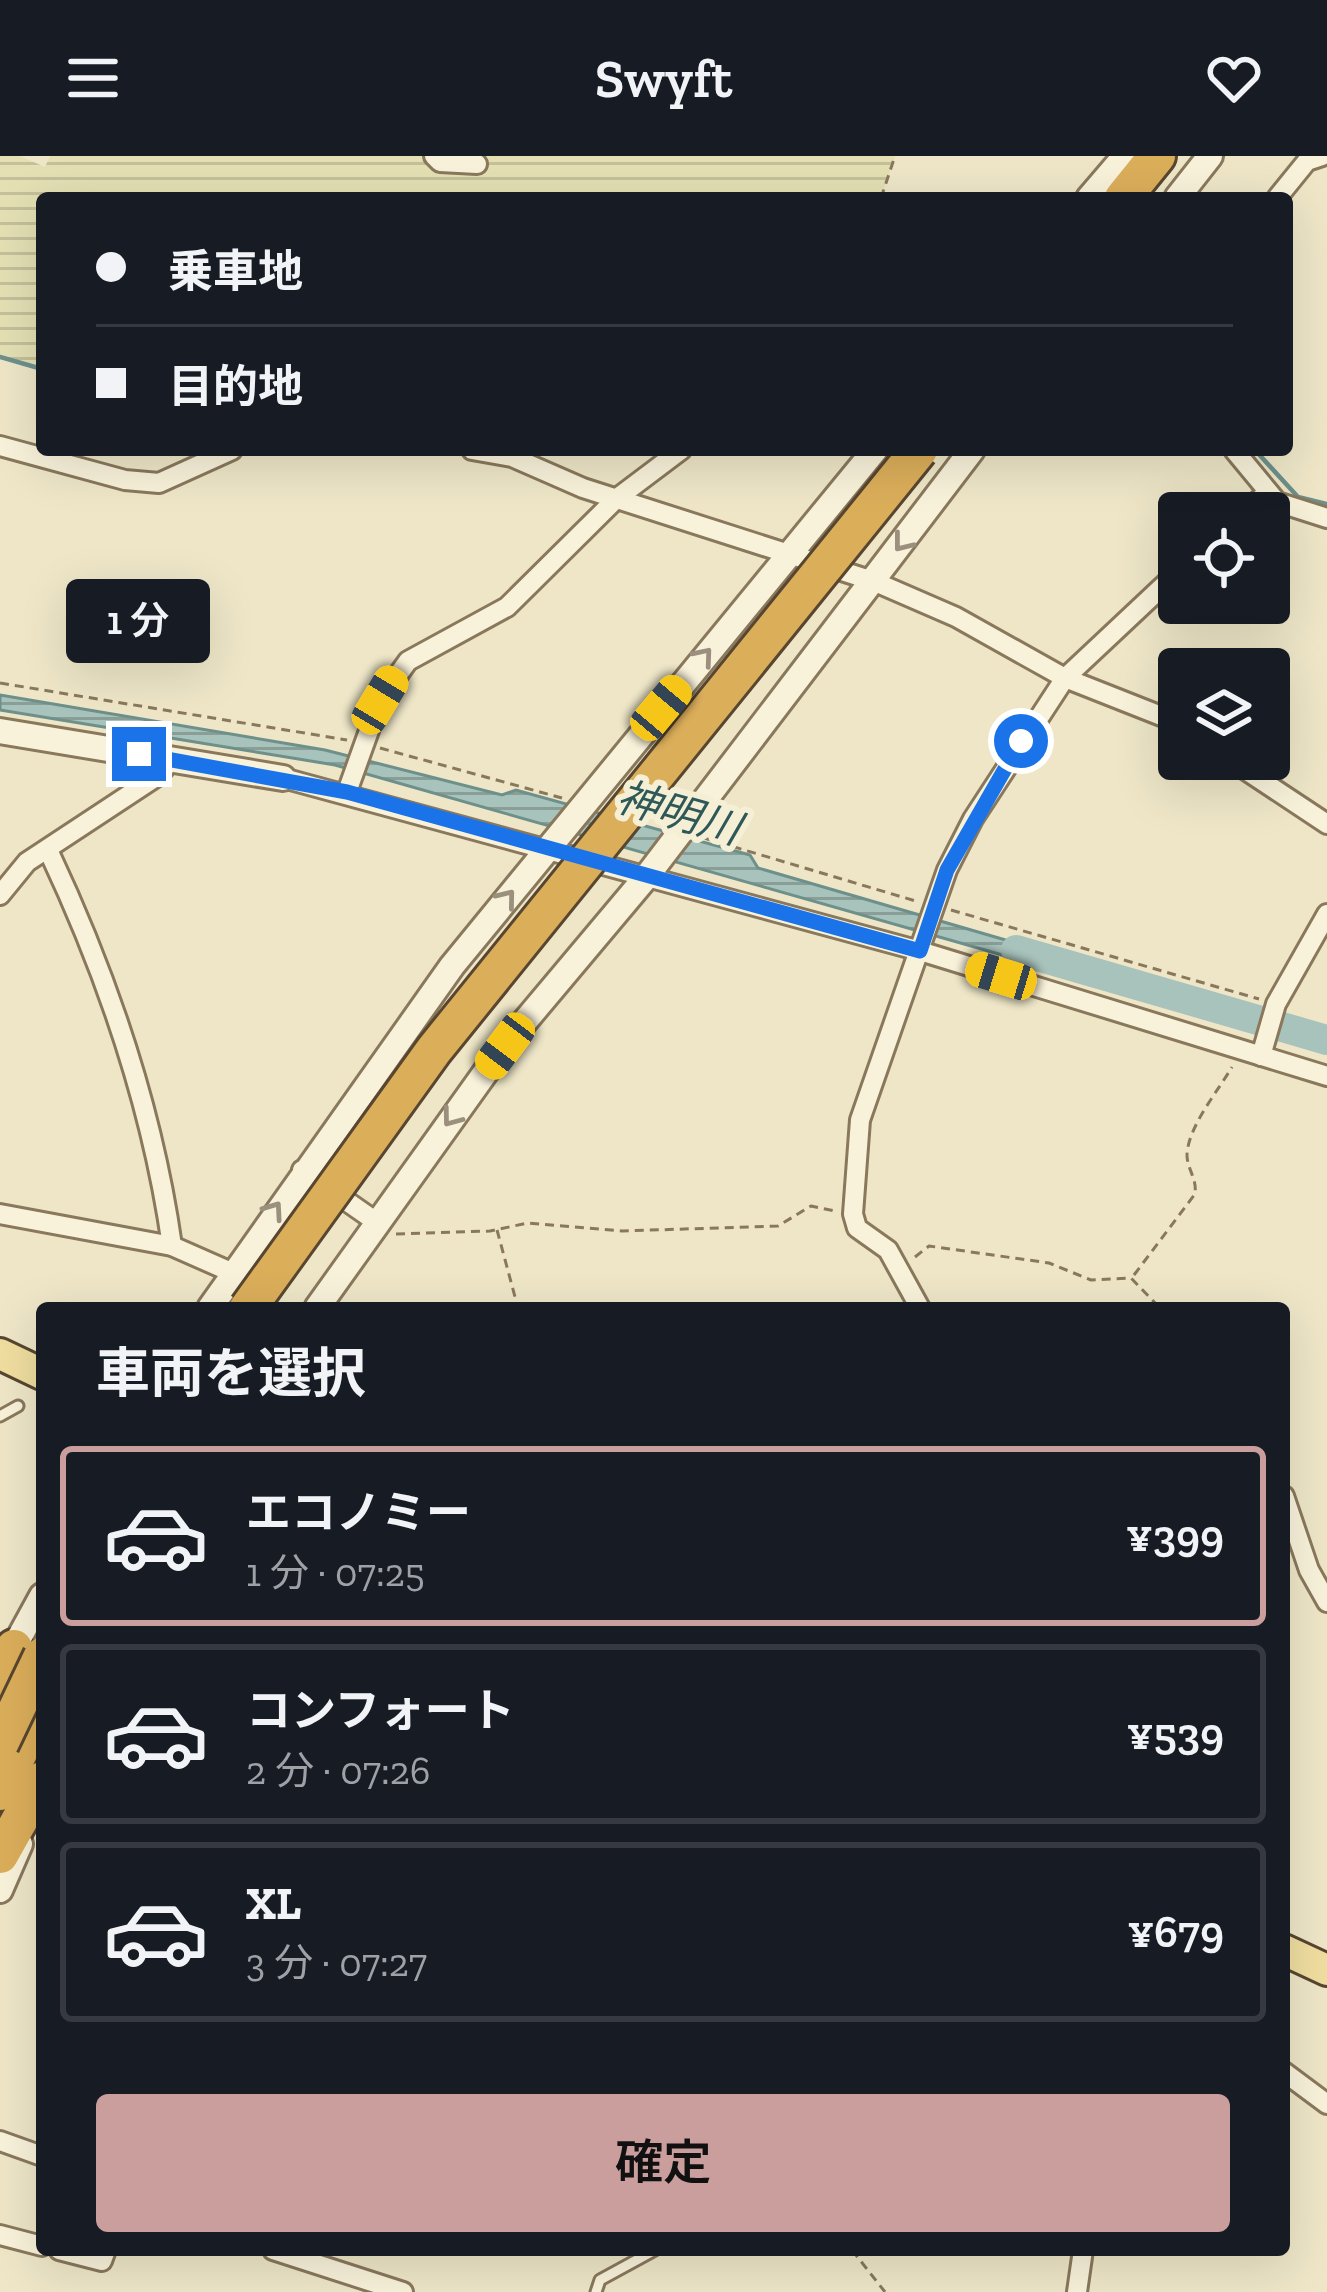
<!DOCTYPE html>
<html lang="ja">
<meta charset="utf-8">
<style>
:root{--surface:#171b24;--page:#20242c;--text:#f1f3f6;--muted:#9ea1a6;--line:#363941;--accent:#c99e9c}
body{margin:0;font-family:"Zilla Slab","Noto Sans JP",serif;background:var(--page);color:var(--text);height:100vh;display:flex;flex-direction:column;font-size:45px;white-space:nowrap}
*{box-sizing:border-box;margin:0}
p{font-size:39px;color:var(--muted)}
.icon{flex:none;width:66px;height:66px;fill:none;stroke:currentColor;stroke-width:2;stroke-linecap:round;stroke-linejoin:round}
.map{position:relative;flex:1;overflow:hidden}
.drawer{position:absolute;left:36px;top:1146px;width:1254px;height:954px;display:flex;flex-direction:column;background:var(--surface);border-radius:12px;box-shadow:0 12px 48px #0002}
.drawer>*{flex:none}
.hud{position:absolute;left:36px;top:36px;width:1257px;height:264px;border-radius:12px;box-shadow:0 12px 48px #0002;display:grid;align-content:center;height:264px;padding:0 60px;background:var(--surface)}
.controls{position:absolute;left:1158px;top:336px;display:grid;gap:24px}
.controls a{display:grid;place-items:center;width:132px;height:132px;border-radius:12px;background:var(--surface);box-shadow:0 12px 48px #0002;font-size:60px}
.end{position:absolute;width:54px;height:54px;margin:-27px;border:15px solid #1a73e8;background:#fff;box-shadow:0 0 0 6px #fff}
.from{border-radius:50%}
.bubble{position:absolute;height:84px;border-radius:12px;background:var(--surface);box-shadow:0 12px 48px #0002;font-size:39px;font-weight:600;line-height:84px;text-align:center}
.car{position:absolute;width:36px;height:72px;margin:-36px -18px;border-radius:15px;box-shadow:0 0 9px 3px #0007;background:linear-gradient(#f5c518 24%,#345 0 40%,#f5c518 0 76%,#345 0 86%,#f5c518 0)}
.hud b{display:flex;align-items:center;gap:42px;height:114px;font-size:45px}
.hud b+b{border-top:3px solid var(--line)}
.hud i{width:30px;height:30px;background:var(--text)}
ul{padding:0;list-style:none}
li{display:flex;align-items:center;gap:36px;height:180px;margin:0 24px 18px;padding:0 36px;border:6px solid var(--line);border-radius:12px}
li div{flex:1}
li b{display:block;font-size:45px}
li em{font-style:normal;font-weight:600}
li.current{border-color:var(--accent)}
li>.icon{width:108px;height:108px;stroke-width:1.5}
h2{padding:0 60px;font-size:54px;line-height:144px}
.button{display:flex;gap:24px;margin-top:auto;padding:24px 60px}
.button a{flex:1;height:138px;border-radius:12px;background:var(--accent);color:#111;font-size:48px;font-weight:600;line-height:138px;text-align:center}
header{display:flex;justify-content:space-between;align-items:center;height:156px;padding:0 60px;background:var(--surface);font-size:54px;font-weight:600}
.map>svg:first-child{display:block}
</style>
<header><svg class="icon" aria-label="menu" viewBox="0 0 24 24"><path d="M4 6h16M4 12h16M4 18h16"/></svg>Swyft<svg class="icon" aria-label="heart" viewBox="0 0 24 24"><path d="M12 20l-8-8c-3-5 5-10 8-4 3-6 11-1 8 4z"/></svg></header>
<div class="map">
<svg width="1327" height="2136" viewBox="0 0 1327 2136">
<defs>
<pattern id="farmland-rules" width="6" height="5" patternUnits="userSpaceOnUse" patternTransform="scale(3)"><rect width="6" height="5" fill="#e4e0b4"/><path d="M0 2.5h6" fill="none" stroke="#c4c09a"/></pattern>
<pattern id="water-rules" width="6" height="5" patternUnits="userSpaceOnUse" patternTransform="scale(3)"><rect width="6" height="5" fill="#a8c2bc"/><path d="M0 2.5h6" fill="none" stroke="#8a9e98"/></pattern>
</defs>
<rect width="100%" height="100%" fill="#eee6c7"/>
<path fill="url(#farmland-rules)" d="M0,0H20L45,11L50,0H895L881,42H42L38,213L0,201Z"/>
<path fill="url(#water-rules)" stroke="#6e908b" stroke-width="3" d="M0,539L325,594L502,639L516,634L750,699L758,712L1057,799L1052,813L335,609L0,554Z"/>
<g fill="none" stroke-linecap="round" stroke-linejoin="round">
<g stroke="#6e908b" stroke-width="4.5">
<path d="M0,201L42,213"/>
<path d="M1255,294L1298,341L1327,348"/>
</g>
<path stroke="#a8c2bc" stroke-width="30" d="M1016,794L1327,884"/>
<g stroke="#89785c" stroke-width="15">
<g id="service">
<path d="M0,1260L18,1250"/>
<path d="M596,2136L600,2124L655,2094"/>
</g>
</g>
<g stroke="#89785c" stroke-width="24">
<g id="minor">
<path d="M434,0L440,6L477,8"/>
<path d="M1277,42L1307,5L1322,0"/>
<path d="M0,290L125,324L159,327L232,294"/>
<path d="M472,294L512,301L583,332L873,425L956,461L1065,522L1179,567"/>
<path d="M1234,294L1277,346L1327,362"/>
<path d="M1244,357L1268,336"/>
<path d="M1229,603L1327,668"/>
<path d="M283,622L920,795L1327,920"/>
<path d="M347,636L380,544L408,505L507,451L616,343L681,294"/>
<path d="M49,696C107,819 153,955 172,1090"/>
<path d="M0,739L27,706L159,619L171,604"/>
<path d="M1261,900L1276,848L1327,758"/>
<path d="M302,1014L375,1065"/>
<path d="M0,1058L172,1090L231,1116"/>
<path d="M920,1152L888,1094L857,1072L853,1058L860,964L947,714L973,663L1065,522L1179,415"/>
<path d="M1284,1340L1309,1414L1327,1446"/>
<path d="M1284,1916L1327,1948"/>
<path d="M0,1985L42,2000"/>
<path d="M0,2079L42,2090"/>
<path d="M59,2094L102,2105L106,2094"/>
<path d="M273,2094L403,2136"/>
<path d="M1077,2136L1083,2094"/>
</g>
</g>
<g stroke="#89785c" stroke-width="30">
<g id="tertiary">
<path d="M1089,42L1125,0"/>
<path d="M1177,42L1210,0"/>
<path d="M0,575L283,622"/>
<path d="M210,1152L452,810L875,294"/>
<path d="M317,1152L505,889L647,720L972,294"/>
<path d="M7,1504L42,1440"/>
<path d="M0,1734L20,1688"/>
</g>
</g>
<g stroke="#584630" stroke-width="36">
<g id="primary">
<path d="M0,1198L42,1218"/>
<path d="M1284,1794L1327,1814"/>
</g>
</g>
<g stroke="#584630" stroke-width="42">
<g id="motorway">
<path d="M1123,42L1157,0"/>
<path d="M0,1523L14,1492"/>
<path d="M0,1636L42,1549"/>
<path d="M0,1699L42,1624"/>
</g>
</g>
<g stroke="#89785c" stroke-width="3" stroke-dasharray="9 6" stroke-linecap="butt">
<path d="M881,42L895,0"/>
<path d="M0,527L347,584"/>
<path d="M380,592L562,642"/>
<path d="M704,682L919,746"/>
<path d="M951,754L1259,843"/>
<path d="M497,1074L518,1152"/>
<path d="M396,1078L490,1075L528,1067L622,1075L778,1070L811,1050L835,1055"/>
<path d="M915,1101L929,1090L1049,1107L1091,1124L1131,1122L1160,1152"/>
<path d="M1134,1119L1195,1038C1197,1022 1188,1015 1187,1000C1187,972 1218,935 1232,911"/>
<path d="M522,1147L531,1152"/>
<path d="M852,2094L885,2136"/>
</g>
<use href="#service" stroke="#f9f2da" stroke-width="9"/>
<use href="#minor" stroke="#f9f2da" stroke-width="18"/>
<use href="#tertiary" stroke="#f9f2da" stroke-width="24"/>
<use href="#primary" stroke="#f0dea0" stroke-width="30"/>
<use href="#motorway" stroke="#dbae5a" stroke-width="36"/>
<g stroke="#584630" stroke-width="42" stroke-linecap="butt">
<g id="motorway-bridge">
<path d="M248,1152L434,894L919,294"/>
<path d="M0,1588L42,1500"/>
</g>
</g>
<use href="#motorway-bridge" stroke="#dbae5a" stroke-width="36"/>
</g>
<defs><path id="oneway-chevron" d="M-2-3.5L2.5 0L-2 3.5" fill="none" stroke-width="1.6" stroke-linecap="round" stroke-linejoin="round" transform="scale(3)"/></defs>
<g stroke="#9a907d">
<use href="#oneway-chevron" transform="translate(902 387) rotate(128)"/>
<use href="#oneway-chevron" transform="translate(704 500) rotate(-50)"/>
<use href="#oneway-chevron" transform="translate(507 742) rotate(-51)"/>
<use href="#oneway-chevron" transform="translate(451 962) rotate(127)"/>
<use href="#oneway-chevron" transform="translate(274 1054) rotate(-55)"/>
</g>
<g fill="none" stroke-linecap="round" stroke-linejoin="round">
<path stroke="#1a73e8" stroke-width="15" d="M139,598L347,636L920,795L947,714L1021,585"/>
</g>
<g text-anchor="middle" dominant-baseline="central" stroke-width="12" stroke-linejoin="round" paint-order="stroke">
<g font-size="42" font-style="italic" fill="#2f5859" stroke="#f5efd6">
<text transform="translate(679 657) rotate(16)">神明川</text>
</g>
</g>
</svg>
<div class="controls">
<a><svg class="icon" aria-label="locate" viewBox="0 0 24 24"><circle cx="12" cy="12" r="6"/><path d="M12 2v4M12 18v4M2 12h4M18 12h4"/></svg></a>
<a><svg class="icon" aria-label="layers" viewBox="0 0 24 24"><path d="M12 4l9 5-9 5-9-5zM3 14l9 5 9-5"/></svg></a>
</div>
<i class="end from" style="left:1021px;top:585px"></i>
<i class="end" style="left:139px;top:598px"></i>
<div class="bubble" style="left:66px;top:423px;width:144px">1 分</div>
<i class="car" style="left:380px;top:544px;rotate:31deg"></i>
<i class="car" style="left:661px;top:552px;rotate:40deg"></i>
<i class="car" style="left:1001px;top:820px;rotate:287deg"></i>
<i class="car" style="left:505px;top:890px;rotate:217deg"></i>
<div class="hud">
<b><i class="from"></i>乗車地</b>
<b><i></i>目的地</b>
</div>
<section class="drawer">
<h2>車両を選択</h2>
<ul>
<li class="current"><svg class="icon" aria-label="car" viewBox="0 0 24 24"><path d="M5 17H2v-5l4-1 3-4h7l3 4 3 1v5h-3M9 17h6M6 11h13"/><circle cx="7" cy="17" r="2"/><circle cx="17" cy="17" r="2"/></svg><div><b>エコノミー</b><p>1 分 · 07:25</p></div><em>¥399</em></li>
<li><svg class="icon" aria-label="car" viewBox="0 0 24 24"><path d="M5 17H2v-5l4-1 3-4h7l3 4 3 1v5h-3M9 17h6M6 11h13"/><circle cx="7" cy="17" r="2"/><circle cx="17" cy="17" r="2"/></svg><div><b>コンフォート</b><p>2 分 · 07:26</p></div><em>¥539</em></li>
<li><svg class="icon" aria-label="car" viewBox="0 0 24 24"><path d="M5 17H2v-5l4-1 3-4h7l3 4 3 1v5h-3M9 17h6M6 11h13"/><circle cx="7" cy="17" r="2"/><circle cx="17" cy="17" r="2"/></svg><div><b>XL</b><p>3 分 · 07:27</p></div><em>¥679</em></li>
</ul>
<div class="button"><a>確定</a></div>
</section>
</div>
